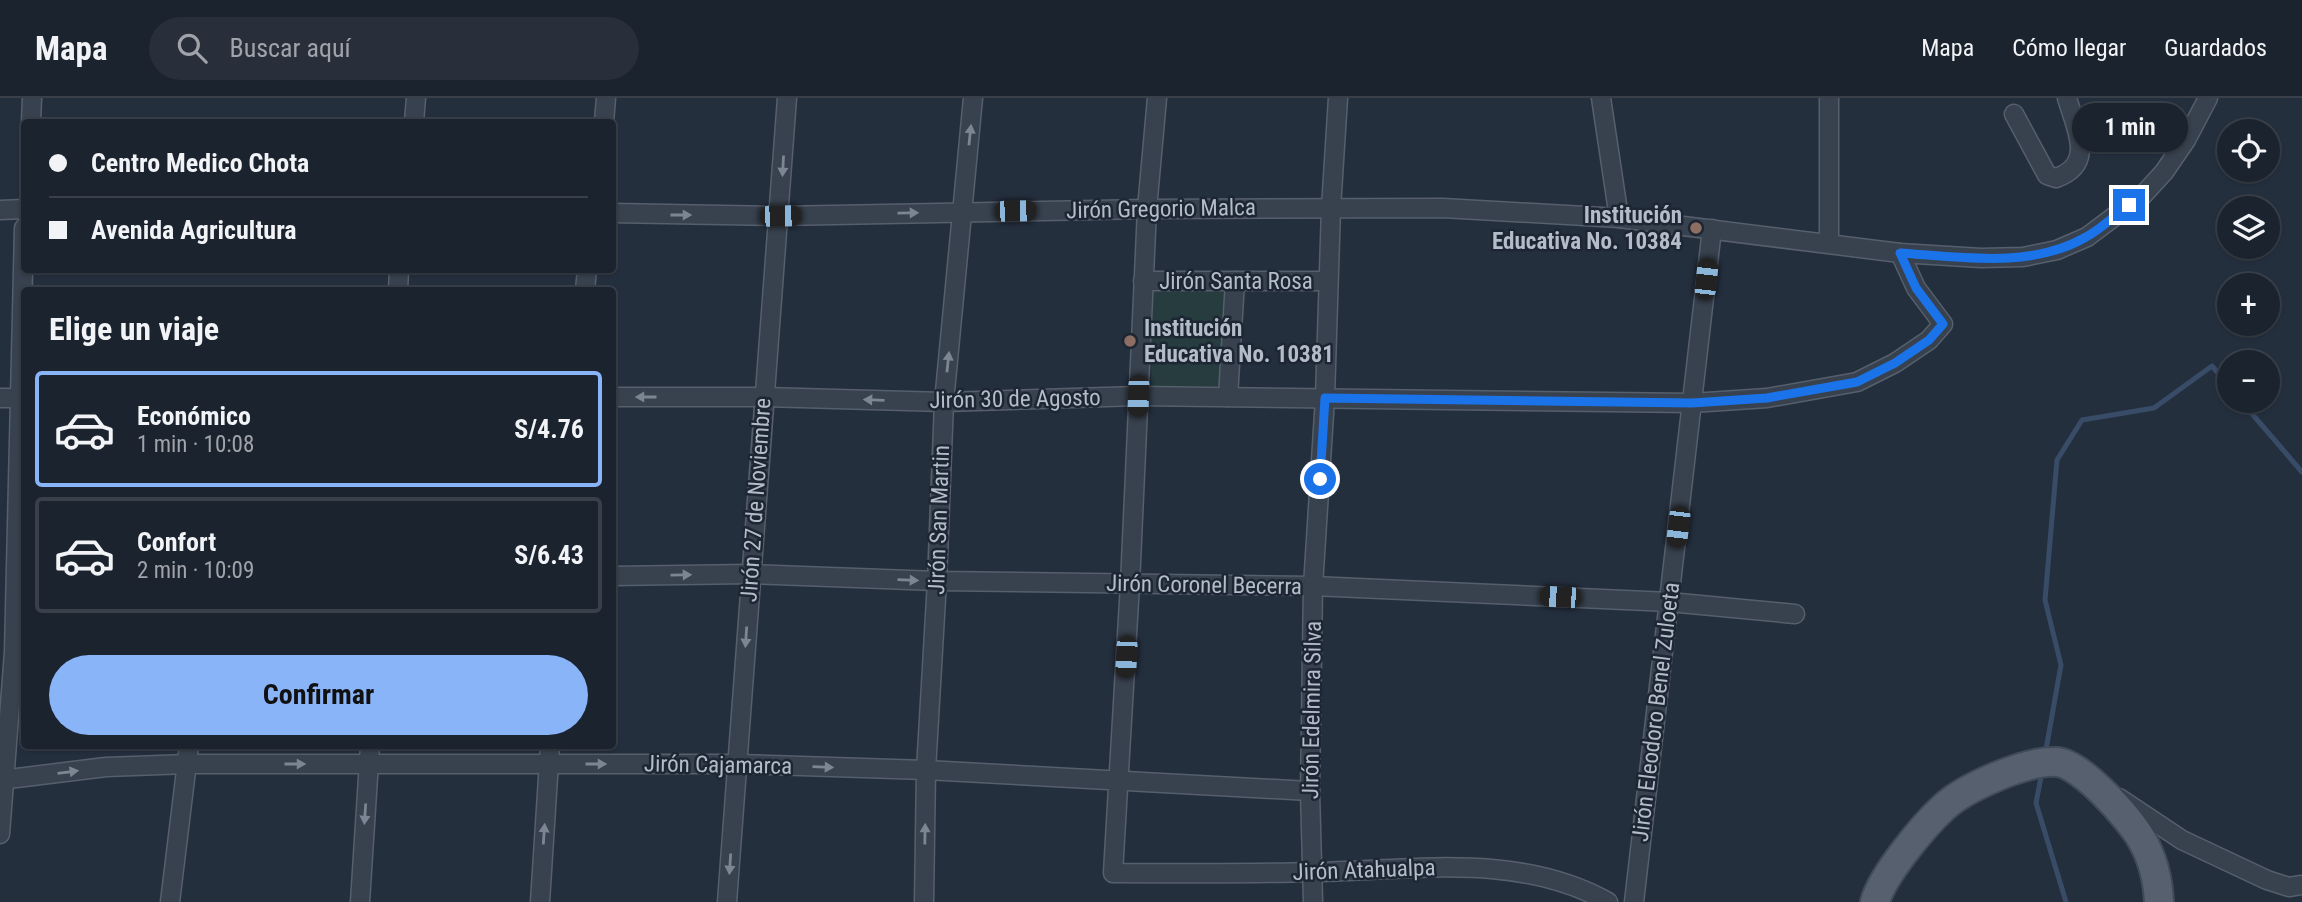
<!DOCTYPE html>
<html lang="es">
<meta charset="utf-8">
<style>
:root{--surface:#1b232e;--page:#282f3a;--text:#f1f3f6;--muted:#a0a4aa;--line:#39404a;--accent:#8ab4f8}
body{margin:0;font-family:"Roboto Condensed",sans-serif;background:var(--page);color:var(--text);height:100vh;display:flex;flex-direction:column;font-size:26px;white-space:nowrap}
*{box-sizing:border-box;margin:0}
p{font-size:23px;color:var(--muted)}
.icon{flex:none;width:38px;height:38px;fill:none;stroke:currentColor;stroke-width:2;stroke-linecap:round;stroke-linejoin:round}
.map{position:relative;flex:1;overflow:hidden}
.panel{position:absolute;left:21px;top:189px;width:595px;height:462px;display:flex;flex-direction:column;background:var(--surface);border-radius:7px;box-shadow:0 2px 5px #0004,0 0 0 2px var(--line)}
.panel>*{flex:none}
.banner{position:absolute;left:21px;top:21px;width:595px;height:154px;border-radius:7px;box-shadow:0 2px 5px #0004,0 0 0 2px var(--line);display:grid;align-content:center;height:154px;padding:0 28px;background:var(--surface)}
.fabs{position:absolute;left:2217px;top:21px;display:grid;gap:14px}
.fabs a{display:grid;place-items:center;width:63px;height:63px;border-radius:50%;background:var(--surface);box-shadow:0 2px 5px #0004,0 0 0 2px var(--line);font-size:35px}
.end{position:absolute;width:32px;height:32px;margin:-16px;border:9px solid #1a73e8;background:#fff;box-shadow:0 0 0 4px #fff}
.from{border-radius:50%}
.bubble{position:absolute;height:49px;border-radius:24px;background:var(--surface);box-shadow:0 2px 5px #0004,0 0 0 2px var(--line);font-size:23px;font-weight:700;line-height:49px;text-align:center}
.car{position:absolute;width:21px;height:42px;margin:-21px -10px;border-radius:9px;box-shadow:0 0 5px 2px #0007;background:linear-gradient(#222 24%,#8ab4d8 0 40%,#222 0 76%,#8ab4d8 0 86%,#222 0)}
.banner b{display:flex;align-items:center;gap:24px;height:66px;font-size:26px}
.banner b+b{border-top:2px solid var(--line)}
.banner i{width:18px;height:18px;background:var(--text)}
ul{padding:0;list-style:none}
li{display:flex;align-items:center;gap:21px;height:116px;margin:0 14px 10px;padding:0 14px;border:4px solid var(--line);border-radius:7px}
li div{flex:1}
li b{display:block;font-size:26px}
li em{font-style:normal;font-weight:700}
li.on{border-color:var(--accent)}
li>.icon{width:63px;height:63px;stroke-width:1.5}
h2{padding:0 28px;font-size:32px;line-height:84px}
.action{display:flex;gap:14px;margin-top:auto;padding:14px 28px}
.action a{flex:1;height:80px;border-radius:42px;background:var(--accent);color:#111;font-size:28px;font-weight:700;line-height:80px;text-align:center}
header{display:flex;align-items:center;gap:42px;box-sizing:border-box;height:98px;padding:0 35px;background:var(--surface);border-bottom:2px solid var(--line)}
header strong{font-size:33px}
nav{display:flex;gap:38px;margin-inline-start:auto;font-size:24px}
.search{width:490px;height:63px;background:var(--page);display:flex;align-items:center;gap:18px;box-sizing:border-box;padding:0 24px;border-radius:38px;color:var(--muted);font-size:26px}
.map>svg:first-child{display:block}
</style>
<header>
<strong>Mapa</strong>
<div class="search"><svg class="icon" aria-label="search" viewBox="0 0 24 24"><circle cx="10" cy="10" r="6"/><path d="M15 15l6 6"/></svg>Buscar aquí</div>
<nav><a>Mapa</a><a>Cómo llegar</a><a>Guardados</a></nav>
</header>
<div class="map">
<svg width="2302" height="804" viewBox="0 0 2302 804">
<rect width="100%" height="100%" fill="#242f3e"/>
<path fill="#263c3f" d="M1153,190L1224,191L1223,288L1151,289Z"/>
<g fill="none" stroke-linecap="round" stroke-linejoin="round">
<g stroke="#394c67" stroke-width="5">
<path d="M2241,303L2302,374"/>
<path d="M2045,657L2061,567L2045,502L2057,362L2082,322L2154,310L2212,268L2230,289"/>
<path d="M2042,674L2036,705L2066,804"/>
</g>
<g stroke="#565f6c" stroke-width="21">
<g id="street">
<path d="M1157,0L1147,111L1130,486L1113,775C1179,775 1245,776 1310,774C1410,773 1517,753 1608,804"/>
<path d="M1601,0L1619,120"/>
<path d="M2014,16L2047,77L2056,80C2096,66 2076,31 2067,0"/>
<path d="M31,24L32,0"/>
<path d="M414,24L416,0"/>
<path d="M604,24L606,0"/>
<path d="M0,112L24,111"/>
<path d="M612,115L780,118L1147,111L1443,110L1619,120L1900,155L1981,160L2023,159L2057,152L2087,139L2143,97L2164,74L2186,42L2208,0"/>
<path d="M1829,144V0"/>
<path d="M1143,183H1328"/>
<path d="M398,192L399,172"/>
<path d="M585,192L587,172"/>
<path d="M612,299H764L944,304L1138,298L1692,305L1767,300L1857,284L1895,265L1929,242L1943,226L1916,190L1900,155"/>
<path d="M1228,299L1235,183"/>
<path d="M0,300H24"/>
<path d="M612,478L750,476L937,483L1313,488L1669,504L1795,516"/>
<path d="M0,682L106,669L188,666H738L926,672L1310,693"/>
<path d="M2119,700L2182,742L2267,782L2289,789L2302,787"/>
<path d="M0,736L14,554L24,130"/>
<path d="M170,804L189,648"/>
<path d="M360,804L370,648"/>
<path d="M540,804L550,648"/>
<path d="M727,804L787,0"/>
<path d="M924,804L926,672L937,483L944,304L973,0"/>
<path d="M1313,804L1310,693L1313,488L1325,300L1331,110L1338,0"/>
<path d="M1634,804L1712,131"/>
</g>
</g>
<g stroke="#414a57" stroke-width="32">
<path id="primary" d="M1875,804C1882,778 1923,728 1944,709C1966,689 2027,662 2057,664C2082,666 2130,721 2142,742C2153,761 2158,783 2159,804"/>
</g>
<use href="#street" stroke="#38414e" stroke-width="18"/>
<use href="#primary" stroke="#56606e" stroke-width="28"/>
</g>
<defs><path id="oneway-solid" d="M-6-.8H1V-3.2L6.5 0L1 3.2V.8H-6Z" transform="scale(1.75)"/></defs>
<g fill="#7c8592">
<use href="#oneway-solid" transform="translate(970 37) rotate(-84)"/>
<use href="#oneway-solid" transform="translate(783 68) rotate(93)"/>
<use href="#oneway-solid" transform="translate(908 115) rotate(-1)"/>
<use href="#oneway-solid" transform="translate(681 117)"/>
<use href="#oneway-solid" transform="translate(948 264) rotate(-84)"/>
<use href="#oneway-solid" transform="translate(646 299) rotate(-180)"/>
<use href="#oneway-solid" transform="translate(874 302) rotate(-178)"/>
<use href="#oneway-solid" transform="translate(681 477) rotate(-1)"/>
<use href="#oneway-solid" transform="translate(908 482) rotate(2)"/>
<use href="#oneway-solid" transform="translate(746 539) rotate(94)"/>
<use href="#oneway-solid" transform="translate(295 666)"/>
<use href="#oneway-solid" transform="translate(596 666)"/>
<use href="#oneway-solid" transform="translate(823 669) rotate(2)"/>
<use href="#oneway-solid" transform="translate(68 674) rotate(-7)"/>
<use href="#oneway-solid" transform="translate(365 716) rotate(94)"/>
<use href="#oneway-solid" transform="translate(544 736) rotate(-86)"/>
<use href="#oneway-solid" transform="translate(925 736) rotate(-89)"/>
<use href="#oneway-solid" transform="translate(730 766) rotate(94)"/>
</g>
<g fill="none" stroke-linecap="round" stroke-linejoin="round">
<path stroke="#1a73e8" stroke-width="9" d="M1320,381L1325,300L1692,305L1767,300L1857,284L1895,265L1929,242L1943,226L1916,190L1900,155C1961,159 2031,171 2086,139C2101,131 2115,117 2129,107"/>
</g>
<g fill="#8d6e63" stroke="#1d2633" stroke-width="2.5">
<circle cx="1696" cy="130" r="7"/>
<circle cx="1130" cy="243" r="7"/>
</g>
<g text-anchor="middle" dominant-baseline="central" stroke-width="5" stroke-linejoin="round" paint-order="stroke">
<g font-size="23" fill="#b4bcc9" stroke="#1d2633">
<text transform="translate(1161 111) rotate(-1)">Jirón Gregorio Malca</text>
<text x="1236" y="183">Jirón Santa Rosa</text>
<text transform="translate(1015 301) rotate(-1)">Jirón 30 de Agosto</text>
<text transform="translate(756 402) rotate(-86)">Jirón 27 de Noviembre</text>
<text transform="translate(939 422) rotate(-88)">Jirón San Martin</text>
<text transform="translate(1204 487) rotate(1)">Jirón Coronel Becerra</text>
<text transform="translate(1312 612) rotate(-89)">Jirón Edelmira Silva</text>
<text transform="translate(1656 614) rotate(-83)">Jirón Eleodoro Benel Zuloeta</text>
<text transform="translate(718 667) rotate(1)">Jirón Cajamarca</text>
<text transform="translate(1364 772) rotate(-2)">Jirón Atahualpa</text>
</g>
<g font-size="23" font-weight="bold" fill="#b4bcc9" stroke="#1d2633" text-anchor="end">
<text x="1682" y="117">Institución<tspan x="1682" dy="26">Educativa No. 10384</tspan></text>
<text x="1144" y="230" text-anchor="start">Institución<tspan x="1144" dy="26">Educativa No. 10381</tspan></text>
</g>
</g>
</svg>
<div class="fabs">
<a><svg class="icon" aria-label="locate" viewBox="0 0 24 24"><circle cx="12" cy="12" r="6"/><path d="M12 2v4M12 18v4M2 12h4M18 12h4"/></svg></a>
<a><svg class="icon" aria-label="layers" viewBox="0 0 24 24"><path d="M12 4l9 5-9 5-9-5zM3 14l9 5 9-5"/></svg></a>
<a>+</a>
<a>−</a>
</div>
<i class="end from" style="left:1320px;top:381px"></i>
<i class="end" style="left:2129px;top:107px"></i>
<div class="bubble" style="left:2072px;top:5px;width:116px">1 min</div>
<i class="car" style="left:1015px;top:113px;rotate:89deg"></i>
<i class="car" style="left:780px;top:118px;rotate:89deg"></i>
<i class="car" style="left:1706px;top:181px;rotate:6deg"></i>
<i class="car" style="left:1138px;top:298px;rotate:182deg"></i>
<i class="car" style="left:1678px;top:429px;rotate:187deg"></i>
<i class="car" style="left:1560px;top:499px;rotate:273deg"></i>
<i class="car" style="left:1126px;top:559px;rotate:183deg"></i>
<div class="banner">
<b><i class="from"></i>Centro Medico Chota</b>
<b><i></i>Avenida Agricultura</b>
</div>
<section class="panel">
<h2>Elige un viaje</h2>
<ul>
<li class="on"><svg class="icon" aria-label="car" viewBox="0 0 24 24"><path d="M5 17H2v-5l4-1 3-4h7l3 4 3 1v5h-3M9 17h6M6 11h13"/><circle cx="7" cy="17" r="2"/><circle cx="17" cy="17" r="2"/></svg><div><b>Económico</b><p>1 min · 10:08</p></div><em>S/4.76</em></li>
<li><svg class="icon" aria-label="car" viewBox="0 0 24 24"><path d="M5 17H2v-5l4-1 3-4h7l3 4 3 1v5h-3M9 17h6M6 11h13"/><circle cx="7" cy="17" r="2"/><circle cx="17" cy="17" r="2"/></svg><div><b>Confort</b><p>2 min · 10:09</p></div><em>S/6.43</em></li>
</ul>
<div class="action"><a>Confirmar</a></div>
</section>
</div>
